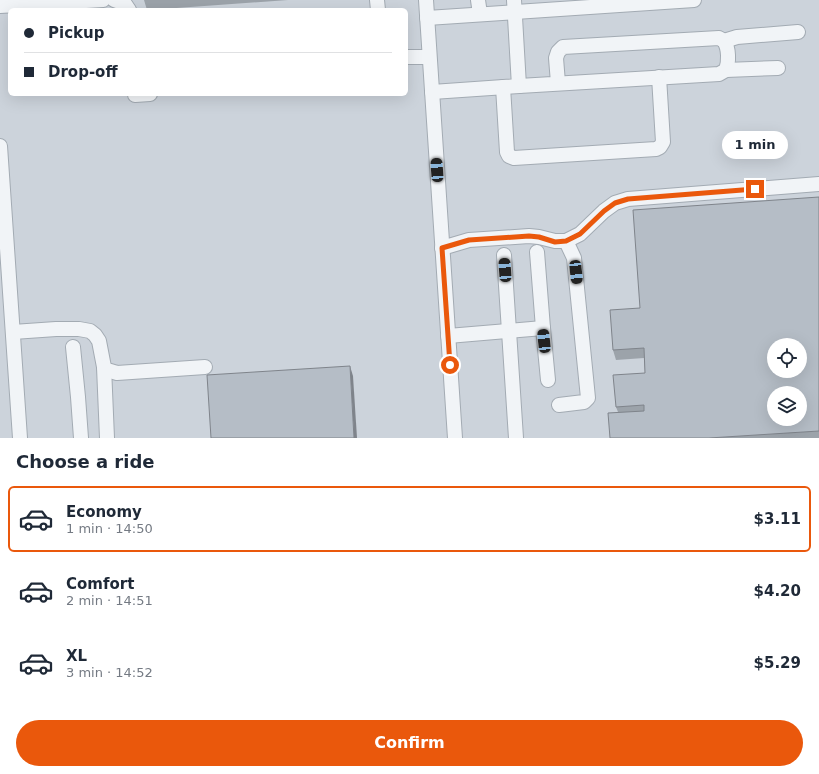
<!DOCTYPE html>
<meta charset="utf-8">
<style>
:root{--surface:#fff;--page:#f6f6f7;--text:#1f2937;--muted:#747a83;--line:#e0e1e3;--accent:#ea580c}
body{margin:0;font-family:"DejaVu Sans",sans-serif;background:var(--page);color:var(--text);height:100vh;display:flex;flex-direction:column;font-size:15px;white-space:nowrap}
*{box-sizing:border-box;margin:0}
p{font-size:13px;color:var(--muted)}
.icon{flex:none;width:22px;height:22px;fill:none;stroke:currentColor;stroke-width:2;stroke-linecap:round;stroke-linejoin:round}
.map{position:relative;height:438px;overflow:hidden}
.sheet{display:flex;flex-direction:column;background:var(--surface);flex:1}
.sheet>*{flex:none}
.banner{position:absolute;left:8px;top:8px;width:400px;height:88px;border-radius:6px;box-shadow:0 4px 16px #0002;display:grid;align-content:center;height:88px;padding:0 16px;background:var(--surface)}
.fabs{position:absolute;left:767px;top:338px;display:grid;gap:8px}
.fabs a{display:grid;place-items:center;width:40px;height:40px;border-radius:50%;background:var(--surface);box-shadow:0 4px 16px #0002;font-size:20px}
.end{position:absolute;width:18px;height:18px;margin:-9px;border:5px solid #ea580c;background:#fff;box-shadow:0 0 0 2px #fff}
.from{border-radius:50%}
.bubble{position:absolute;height:28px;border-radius:14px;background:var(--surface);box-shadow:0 4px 16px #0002;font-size:13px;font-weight:800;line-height:28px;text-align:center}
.car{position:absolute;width:12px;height:24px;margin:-12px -6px;border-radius:5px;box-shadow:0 0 3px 1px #0007;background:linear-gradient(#222 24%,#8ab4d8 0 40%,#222 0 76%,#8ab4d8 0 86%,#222 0)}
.banner b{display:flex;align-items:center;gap:14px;height:38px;font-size:15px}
.banner b+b{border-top:1px solid var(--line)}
.banner i{width:10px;height:10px;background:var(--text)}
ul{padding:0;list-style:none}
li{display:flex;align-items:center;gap:12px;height:66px;margin:0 8px 6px;padding:0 8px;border:2px solid transparent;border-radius:6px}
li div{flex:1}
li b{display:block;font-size:15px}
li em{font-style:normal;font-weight:800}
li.active{border-color:var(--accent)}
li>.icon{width:36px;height:36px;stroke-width:1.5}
h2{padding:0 16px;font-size:18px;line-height:48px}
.cta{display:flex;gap:8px;margin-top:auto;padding:8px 16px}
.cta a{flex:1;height:46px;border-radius:24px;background:var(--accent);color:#fff;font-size:16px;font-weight:800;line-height:46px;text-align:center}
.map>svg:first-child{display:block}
</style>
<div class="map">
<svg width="819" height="438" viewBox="0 0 819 438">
<rect width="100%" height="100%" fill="#dee3e9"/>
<path fill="#ccd3db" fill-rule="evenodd" d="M0,0H819V438H0ZM10,10H406V94H10ZM774,345H800V371H774ZM774,393H800V419H774Z"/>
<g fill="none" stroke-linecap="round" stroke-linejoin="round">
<g stroke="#a3abb3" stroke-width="16">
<g id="minor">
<path d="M114,0L125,4L129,10"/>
<path d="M377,0L378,10"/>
<path d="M426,0L455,438"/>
<path d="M478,0L480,14"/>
<path d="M0,6L103,0"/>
<path d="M427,18L694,0"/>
<path d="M724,41L737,37L798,32"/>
<path d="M406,57H429"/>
<path d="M726,70L778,68"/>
<path d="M519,86L719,74L726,70C729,62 729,48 724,41L719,38L563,47L558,52L556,58L558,83"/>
<path d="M503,87L507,152L509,156L514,158L656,149L660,147L663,142L659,77"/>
<path d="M432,92L519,86L514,0"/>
<path d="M135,95L150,94"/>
<path d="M0,146L20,438"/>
<path d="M442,248L469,240L529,236L539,237L555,241H566L580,234L604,211L615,203L628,199L819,184"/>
<path d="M537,252L543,328L548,380"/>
<path d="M504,255L516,438"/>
<path d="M13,332L56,329H79L90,331L95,335L99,341L104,367L107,370L117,373L205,367"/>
<path d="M448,336L543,328"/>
<path d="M73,347L78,397L81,438"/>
<path d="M104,367L107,438"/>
<path d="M559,405L584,402L588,398L574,258L566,241"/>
</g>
</g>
<use href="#minor" stroke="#f1f4f7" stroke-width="14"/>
</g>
<g fill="#9ca3aa">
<path d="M144,0H288L149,10H147Z"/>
<path d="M819,197V438H610L618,412L616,407L645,373L644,358L616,360L613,350L640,308Z"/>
</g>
<path fill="#7f848b" d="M350,366L353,376L357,438H354Z"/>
<g fill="#b5bdc6" stroke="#7f848b" fill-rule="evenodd">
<path d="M819,197V431L709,438H610L608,413L644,411V405L616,407L613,375L645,373L644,348L613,350L610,310L640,308L633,210ZM774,345H800V371H774ZM774,393H800V419H774Z"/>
<path d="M350,366L354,438H211L207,375Z"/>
</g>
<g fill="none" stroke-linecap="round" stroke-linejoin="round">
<path stroke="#ea580c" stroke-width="5" d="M450,365L442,248L469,240L529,236L539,237L555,242L566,241L580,234L604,211L615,203L628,199L755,189"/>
</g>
</svg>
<div class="fabs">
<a><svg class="icon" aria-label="locate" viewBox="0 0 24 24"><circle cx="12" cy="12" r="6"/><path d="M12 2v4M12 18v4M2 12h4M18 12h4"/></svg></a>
<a><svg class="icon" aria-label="layers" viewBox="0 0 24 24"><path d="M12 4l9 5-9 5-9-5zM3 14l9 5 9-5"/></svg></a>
</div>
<i class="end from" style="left:450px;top:365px"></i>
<i class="end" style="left:755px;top:189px"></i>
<div class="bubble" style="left:722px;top:131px;width:66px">1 min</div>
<i class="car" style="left:437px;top:170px;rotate:356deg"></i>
<i class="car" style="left:505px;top:270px;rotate:356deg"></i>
<i class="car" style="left:576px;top:272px;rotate:174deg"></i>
<i class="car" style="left:544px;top:341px;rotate:354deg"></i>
<div class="banner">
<b><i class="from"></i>Pickup</b>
<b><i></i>Drop-off</b>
</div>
</div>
<section class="sheet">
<h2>Choose a ride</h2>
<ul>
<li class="active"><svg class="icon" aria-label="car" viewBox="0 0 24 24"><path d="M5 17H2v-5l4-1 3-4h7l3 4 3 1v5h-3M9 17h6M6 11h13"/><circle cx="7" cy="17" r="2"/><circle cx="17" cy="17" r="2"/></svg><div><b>Economy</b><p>1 min · 14:50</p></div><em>$3.11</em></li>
<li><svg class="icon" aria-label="car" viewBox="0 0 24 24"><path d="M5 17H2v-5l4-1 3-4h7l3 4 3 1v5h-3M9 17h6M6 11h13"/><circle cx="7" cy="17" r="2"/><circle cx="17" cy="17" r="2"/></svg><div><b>Comfort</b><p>2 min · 14:51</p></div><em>$4.20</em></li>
<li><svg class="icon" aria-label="car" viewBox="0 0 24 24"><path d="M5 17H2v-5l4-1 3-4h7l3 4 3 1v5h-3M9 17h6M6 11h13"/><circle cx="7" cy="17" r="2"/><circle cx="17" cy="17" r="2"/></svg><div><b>XL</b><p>3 min · 14:52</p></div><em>$5.29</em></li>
</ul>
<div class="cta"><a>Confirm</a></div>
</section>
